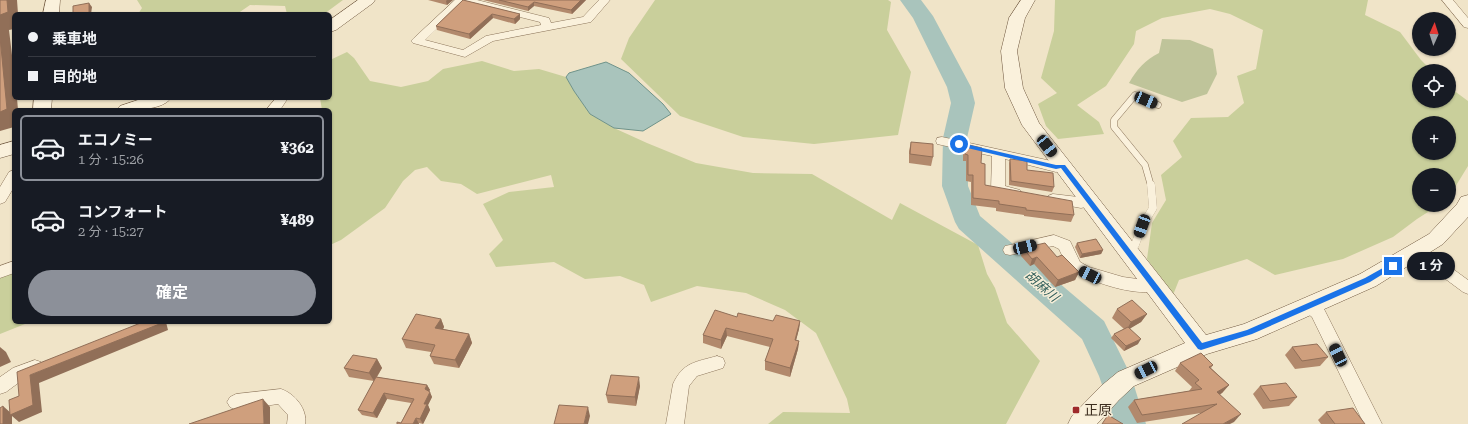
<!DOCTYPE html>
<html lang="ja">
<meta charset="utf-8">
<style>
:root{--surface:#171b24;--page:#242831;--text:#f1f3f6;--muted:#9ea1a6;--line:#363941;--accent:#8c9099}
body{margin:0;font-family:"Roboto Serif","Noto Sans JP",serif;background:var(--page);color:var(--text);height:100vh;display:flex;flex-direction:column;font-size:15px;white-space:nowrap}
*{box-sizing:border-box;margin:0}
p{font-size:13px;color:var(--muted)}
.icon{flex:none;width:22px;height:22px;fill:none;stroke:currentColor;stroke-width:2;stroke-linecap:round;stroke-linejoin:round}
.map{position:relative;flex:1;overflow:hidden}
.side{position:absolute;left:12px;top:108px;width:320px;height:216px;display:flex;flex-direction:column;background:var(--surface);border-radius:6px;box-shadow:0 1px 3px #0004}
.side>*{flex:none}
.top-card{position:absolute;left:12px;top:12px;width:320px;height:88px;border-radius:6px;box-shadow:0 1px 3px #0004;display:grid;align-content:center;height:88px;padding:0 16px;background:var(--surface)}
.needle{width:26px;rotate:3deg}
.controls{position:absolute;left:1412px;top:12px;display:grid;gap:8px}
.controls a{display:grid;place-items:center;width:44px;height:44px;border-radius:50%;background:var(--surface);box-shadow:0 1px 3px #0004;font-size:20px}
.end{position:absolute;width:18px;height:18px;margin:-9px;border:5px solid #1a73e8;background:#fff;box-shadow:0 0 0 2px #fff}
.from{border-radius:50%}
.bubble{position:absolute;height:28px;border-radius:14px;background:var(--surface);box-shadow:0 1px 3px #0004;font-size:13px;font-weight:700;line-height:28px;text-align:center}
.car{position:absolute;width:12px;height:24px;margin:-12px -6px;border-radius:5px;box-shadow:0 0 3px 1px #0007;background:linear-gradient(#222 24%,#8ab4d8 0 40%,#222 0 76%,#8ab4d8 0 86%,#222 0)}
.top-card b{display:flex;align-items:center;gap:14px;height:38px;font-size:15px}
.top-card b+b{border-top:1px solid var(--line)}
.top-card i{width:10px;height:10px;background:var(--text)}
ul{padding:7px 0 0;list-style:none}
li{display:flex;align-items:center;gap:12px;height:66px;margin:0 8px 6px;padding:0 8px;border:2px solid transparent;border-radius:6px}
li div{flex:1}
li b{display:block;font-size:15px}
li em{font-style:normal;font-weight:700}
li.on{border-color:var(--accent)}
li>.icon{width:36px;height:36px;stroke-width:1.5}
.cta{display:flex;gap:8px;margin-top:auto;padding:8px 16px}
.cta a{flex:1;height:46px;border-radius:24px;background:var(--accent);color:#fff;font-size:16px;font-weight:700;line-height:46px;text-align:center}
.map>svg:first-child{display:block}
</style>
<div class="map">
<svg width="1468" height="424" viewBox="0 0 1468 424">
<rect width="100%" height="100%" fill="#f0e4c8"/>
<g fill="#c9cf9b" fill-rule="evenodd">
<path d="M137,0H343L324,14H287L285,6L250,5L237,14H138L142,8Z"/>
<path d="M655,0H888L891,2L887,30L911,72L898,135L814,144L743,137L680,116L621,59L629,38Z"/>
<path d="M1055,0H1368L1365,15L1400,32L1421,60L1432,71H1419V101H1449V87L1468,101V166L1449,197V175H1419V205H1439L1417,219L1393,237L1343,259L1275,275L1247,259L1179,280L1173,295L1147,259L1152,223L1166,200L1161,175L1182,157L1173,141L1191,118L1228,117L1244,103L1237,76L1256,69L1263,30L1230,14L1210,9L1162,18L1136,31L1134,44L1106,86L1077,105L1099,122L1104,134L1058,139L1046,126L1038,104L1057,93L1041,78L1054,31ZM1419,123H1449V153H1419Z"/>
<path d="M347,52L354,58L370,81L401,87L428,81L443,69L482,61L514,71L539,69L566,77L574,91L590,114L614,128L647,143L696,163L753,173L812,174L892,220L900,203L978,245L987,274L995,288L1007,323L1040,361L1006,424H768L783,412L850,413L847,399L816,333L785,310L746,293L697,286L651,302L644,285L620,276L585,279L554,262L496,267L489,254L503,240L483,204L509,192L554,187L551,175L477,194L461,184L441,181L427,167L415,170L403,181L385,208L341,240L330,245V110H322L320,98H330V60Z"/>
<path d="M14,272V322H30L0,334V277Z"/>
</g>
<path fill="#bfc49a" d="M1162,39L1190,40L1213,49L1217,74L1207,94L1182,102L1129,83C1137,69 1145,60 1159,53Z"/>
<path fill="#a9c4bc" stroke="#6f938a" d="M606,62L629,73L663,104L671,114L643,131L614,128L590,114L574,91L566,77L569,73Z"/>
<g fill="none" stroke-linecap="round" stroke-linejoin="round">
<path fill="#a9c4bc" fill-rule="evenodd" d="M900,0H921L933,16L971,87L975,103L967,138L968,186L980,216L1104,321L1131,376L1146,424H1112L1107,399L1099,376L1082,339L959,229L955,222L942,186L943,138L951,103L947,87L913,18Z"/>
<g stroke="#8d765c" stroke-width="7">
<path id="lane-far1" d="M1151,186L1145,165L1114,127V120L1135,95L1158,105"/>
</g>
<g stroke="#8d765c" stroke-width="8">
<path id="lane" d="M1127,247L1135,245L1142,226L1153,208L1151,185"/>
</g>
<g stroke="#8d765c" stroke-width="1">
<g id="street">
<path d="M455,0H477L549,18L551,23L583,17L599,0H610L591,22L493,41L465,57L413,43L411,41L413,39ZM464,3L540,22L541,25L486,36L463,50L425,40Z"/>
<path d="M1442,0H1453L1468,18V28L1464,27Z"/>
<path d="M276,98H288L280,110H266Z"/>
<path d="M942,137L1056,162L1068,163L1070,166L1068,169L1056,172L1005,159V186L1020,190L1022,193L1020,196C1012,199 1001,196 993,193L991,190L992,156L937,144L936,141L937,138Z"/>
<path d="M14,170V187L5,202L0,204V187L9,172Z"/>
<path d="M1053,194L1095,199L1097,202L1095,205L1081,208L1048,202L1046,199L1048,196Z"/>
<path d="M1054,235L1070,241L1080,262L1089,267L1123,277L1159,282L1162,286L1159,290C1135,298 1091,281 1069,270L1059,249L1053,246L1010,255L1005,254L1003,250L1005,246L1010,245Z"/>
<path d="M1418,245L1423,247L1468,280V294L1463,292L1413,255L1411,251L1413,247Z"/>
<path d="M14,261V273L0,278V266Z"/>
<path d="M1308,300L1324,309L1382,424H1364L1312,317L1303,310L1300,306L1303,302Z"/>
<path d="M717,356L723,358L725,363L723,368L697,376L689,386L684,424H666L673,384C683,362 696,362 717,356Z"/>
<path d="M35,360L41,362L43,367L41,372L25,378L6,392L0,394V377L13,368Z"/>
<path d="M281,389C294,393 308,409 305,424H287L288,415L278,404L236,410L230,407L227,402L230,397L236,394Z"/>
</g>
</g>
<g stroke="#6f573f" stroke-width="1">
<g id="secondary">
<path d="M46,0H60L59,14H43Z"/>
<path d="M358,0H375L373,3L336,30L330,32V20Z"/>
<path d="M1021,0H1035L1025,18L1017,51L1023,88L1039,123L1206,335L1244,324L1360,274L1429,234L1457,204L1461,197L1468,195V217L1443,244L1376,286L1257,339L1207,354L1134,386L1119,400L1097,424H1068L1072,416L1101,386L1118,372L1185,343L1022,125L1005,88L1001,51L1009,18Z"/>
<path d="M34,98H52L51,110H33Z"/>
<path d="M144,98H171C162,111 131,110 117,110L120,106Z"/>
<path d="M14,141V154L0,158V145Z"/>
</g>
</g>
<use href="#lane-far1" stroke="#faf1dc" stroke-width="6"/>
<use href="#lane" stroke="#faf1dc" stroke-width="8"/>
<use href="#street" fill="#faf1dc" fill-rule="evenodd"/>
<use href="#secondary" fill="#faf1dc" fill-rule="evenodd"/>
</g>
<g fill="#b2896c">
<path d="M428,0H453L447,5Z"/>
<path d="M463,0L520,14V19L515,24L493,18L470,39L437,30L436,26Z"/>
<path d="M483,0H586L572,14L534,6L528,11Z"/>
<path d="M911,142L933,157L931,166L909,163V151Z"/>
<path d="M965,144L981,163L985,185L1074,215L1071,222L1024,216V215L996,211V208L971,205V182L966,181V161H963V151Z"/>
<path d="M1010,159L1054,187L1052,192L1009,185V163Z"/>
<path d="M1077,243L1103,250L1101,254L1080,258L1075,247Z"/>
<path d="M1023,248L1057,257L1079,272L1075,280L1055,287L1034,264L1030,266L1021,256Z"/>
<path d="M1117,309L1147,314L1141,322L1130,328L1138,344L1124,351L1111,338L1114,334L1124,329L1112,318Z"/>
<path d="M737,317L773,321H800L799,329L796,340L799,341L798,349L790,377L765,370V361L770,347L727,336L721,349L703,343V335Z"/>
<path d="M441,319L444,327L443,329L469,334L472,343L459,368L434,364L430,356L431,352L406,348L402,339Z"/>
<path d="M1292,347L1328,357L1320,366L1295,369L1285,355Z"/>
<path d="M377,359L382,368L377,377L427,385L430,390L429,391L432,397L428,405L430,410L423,424L419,423V424H397L401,423L411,403L387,399L377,418L362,415L358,410L374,381L349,377L344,368Z"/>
<path d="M1180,363L1213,365L1211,368L1229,385L1222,393L1220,394L1234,422L1201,413L1137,423L1128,407L1134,400L1189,391L1192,387L1175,371Z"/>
<path d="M640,386L636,406L608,403L606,395Z"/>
<path d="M1260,386L1297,397L1289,406L1263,409L1253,394Z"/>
<path d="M1326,412L1365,424H1321L1318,420Z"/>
</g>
<g fill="#916f58">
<path d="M7,0H17L18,14H14V29L9,30L14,72V98H17L18,110H14V127L0,131V15Z"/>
<path d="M447,0H453L447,5L446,1Z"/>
<path d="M581,0H586L572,14L571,10Z"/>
<path d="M534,2V6L528,11V7Z"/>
<path d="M89,3L92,7L91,14H89Z"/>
<path d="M492,14L493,18L470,39L469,34Z"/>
<path d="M520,14V19L515,24L514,19Z"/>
<path d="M1103,250L1101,254L1080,258L1082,254Z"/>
<path d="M1037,257L1034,264L1030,266L1032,259Z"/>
<path d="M1079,272L1075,280L1055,287L1058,280Z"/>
<path d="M1147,314L1141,322L1126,331L1131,322Z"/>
<path d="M441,319L444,327L439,337L435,328Z"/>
<path d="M800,321L799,329L794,348L795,340Z"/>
<path d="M162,322H166L168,330L39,383L42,412L19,422L12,416V424H3V406L12,414L30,375Z"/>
<path d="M726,328L727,336L721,349V340Z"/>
<path d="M469,334L472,343L459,368L455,360Z"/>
<path d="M1141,339L1138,344L1124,351L1126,346Z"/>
<path d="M799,341L798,349L790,377V368Z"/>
<path d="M0,347L6,352L11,362L0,367Z"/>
<path d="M377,359L382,368L374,381L369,373Z"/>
<path d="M639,377L640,386L636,406L635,397Z"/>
<path d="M427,385L430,390L427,394L425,389Z"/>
<path d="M1229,385L1222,393L1211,400L1217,392Z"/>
<path d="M430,392L432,397L428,405L430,410L423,424L420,419L424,404Z"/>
<path d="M384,393L387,399L377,418L373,413Z"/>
<path d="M263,399L270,407V424H264Z"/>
<path d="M588,407L590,416L588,424H584Z"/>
<path d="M1241,414L1234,422L1230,424H1223Z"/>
<path d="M416,418L419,424H413Z"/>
</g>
<g fill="#cf9f7d" stroke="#916f58">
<path d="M0,0H7L8,12L0,15Z"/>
<path d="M463,0L520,14L514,19L492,14L469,34L436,26Z"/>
<path d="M499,0H581L571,10L534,2L528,7Z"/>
<path d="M89,3V14H73V6Z"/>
<path d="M0,37L7,109L0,112Z"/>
<path d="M911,142L933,144V157L910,154Z"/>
<path d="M965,144L982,148L981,163L985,164V185L1072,201L1074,215L1026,210V208L999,204V201L973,198V175H968V155L965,154Z"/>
<path d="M1010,159L1027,161V170L1053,173L1054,187L1011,181Z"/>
<path d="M1096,239L1103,250L1082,254L1077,243Z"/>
<path d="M1045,243L1057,257L1062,255L1079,272L1058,280L1037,257L1032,259L1023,248Z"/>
<path d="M1132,300L1147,314L1131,322L1117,309Z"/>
<path d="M715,310L737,317L738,313L773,321L776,315L800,321L795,340L799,341L790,368L765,361L773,339L726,328L721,340L703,335Z"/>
<path d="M416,314L441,319L435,328L469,334L455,360L430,356L435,345L402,339Z"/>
<path d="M143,322H162V323L30,375L33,405L10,415L9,400L19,396L17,372Z"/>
<path d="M1128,327L1141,339L1126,346L1114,334Z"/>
<path d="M1317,344L1328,357L1302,361L1292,347Z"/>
<path d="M1201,353L1213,365L1209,367L1229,385L1217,392L1241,414L1223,424H1182L1217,404L1142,415L1134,400L1202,389L1195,383L1199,380L1180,363Z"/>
<path d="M353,355L377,359L369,373L344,368Z"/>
<path d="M611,375L639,377L635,397L606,395Z"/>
<path d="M376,377L427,385L425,389L430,392L424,404H427L420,419L416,418L413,424H397V422L401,423L414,399L384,393L373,413L358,410Z"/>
<path d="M1286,383L1297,397L1270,401L1260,386Z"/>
<path d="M263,399L264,424H189Z"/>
<path d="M559,405L588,407L584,424H554Z"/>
<path d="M3,406V424H0V408Z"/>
<path d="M1353,408L1365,424H1335L1326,412Z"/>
<path d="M1108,415L1123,424H1102Z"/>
</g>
<path fill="#1a73e8" d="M957,142L1056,165H1065L1202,343L1247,330L1365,278L1390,264L1393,263L1396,266L1370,282L1252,334L1201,350L1198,349L1061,168L1056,169L959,146L957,145Z"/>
<rect fill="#9e2a2b" stroke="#f7eed8" stroke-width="1.5" x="1072" y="406" width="8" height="8" rx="2"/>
<g text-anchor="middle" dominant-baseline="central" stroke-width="3" stroke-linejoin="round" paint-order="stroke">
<g font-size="13" font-style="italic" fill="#2f5d5a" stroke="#f7eed8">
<text transform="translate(1042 286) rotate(41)">胡麻川</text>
</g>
<g font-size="14" fill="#3d2e20" stroke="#f7eed8" text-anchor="start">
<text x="1084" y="410">正原</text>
</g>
</g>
</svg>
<div class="controls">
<a><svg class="needle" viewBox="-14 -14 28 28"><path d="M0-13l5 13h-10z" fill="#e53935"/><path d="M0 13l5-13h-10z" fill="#9ea1a6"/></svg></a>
<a><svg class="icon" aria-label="locate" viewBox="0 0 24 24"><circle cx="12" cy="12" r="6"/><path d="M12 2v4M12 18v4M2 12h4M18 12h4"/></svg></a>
<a>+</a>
<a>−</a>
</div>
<i class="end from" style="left:959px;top:144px"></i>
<i class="end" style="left:1393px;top:266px"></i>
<div class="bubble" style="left:1407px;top:252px;width:48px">1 分</div>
<i class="car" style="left:1146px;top:100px;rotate:113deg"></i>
<i class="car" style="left:1047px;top:146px;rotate:142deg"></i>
<i class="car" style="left:1142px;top:226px;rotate:200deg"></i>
<i class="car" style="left:1025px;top:247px;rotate:77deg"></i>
<i class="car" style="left:1090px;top:275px;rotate:297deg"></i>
<i class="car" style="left:1338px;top:355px;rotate:334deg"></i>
<i class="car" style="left:1146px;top:370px;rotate:244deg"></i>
<div class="top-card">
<b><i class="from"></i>乗車地</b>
<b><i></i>目的地</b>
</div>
<section class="side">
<ul>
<li class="on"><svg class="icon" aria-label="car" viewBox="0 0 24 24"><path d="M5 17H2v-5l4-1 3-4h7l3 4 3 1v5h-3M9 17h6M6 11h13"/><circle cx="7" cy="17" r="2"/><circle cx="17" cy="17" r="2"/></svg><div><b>エコノミー</b><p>1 分 · 15:26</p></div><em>¥362</em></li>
<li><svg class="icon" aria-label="car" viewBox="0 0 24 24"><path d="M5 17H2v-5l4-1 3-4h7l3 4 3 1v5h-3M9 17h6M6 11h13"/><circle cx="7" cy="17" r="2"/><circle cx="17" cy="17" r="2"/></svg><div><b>コンフォート</b><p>2 分 · 15:27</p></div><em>¥489</em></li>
</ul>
<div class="cta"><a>確定</a></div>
</section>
</div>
